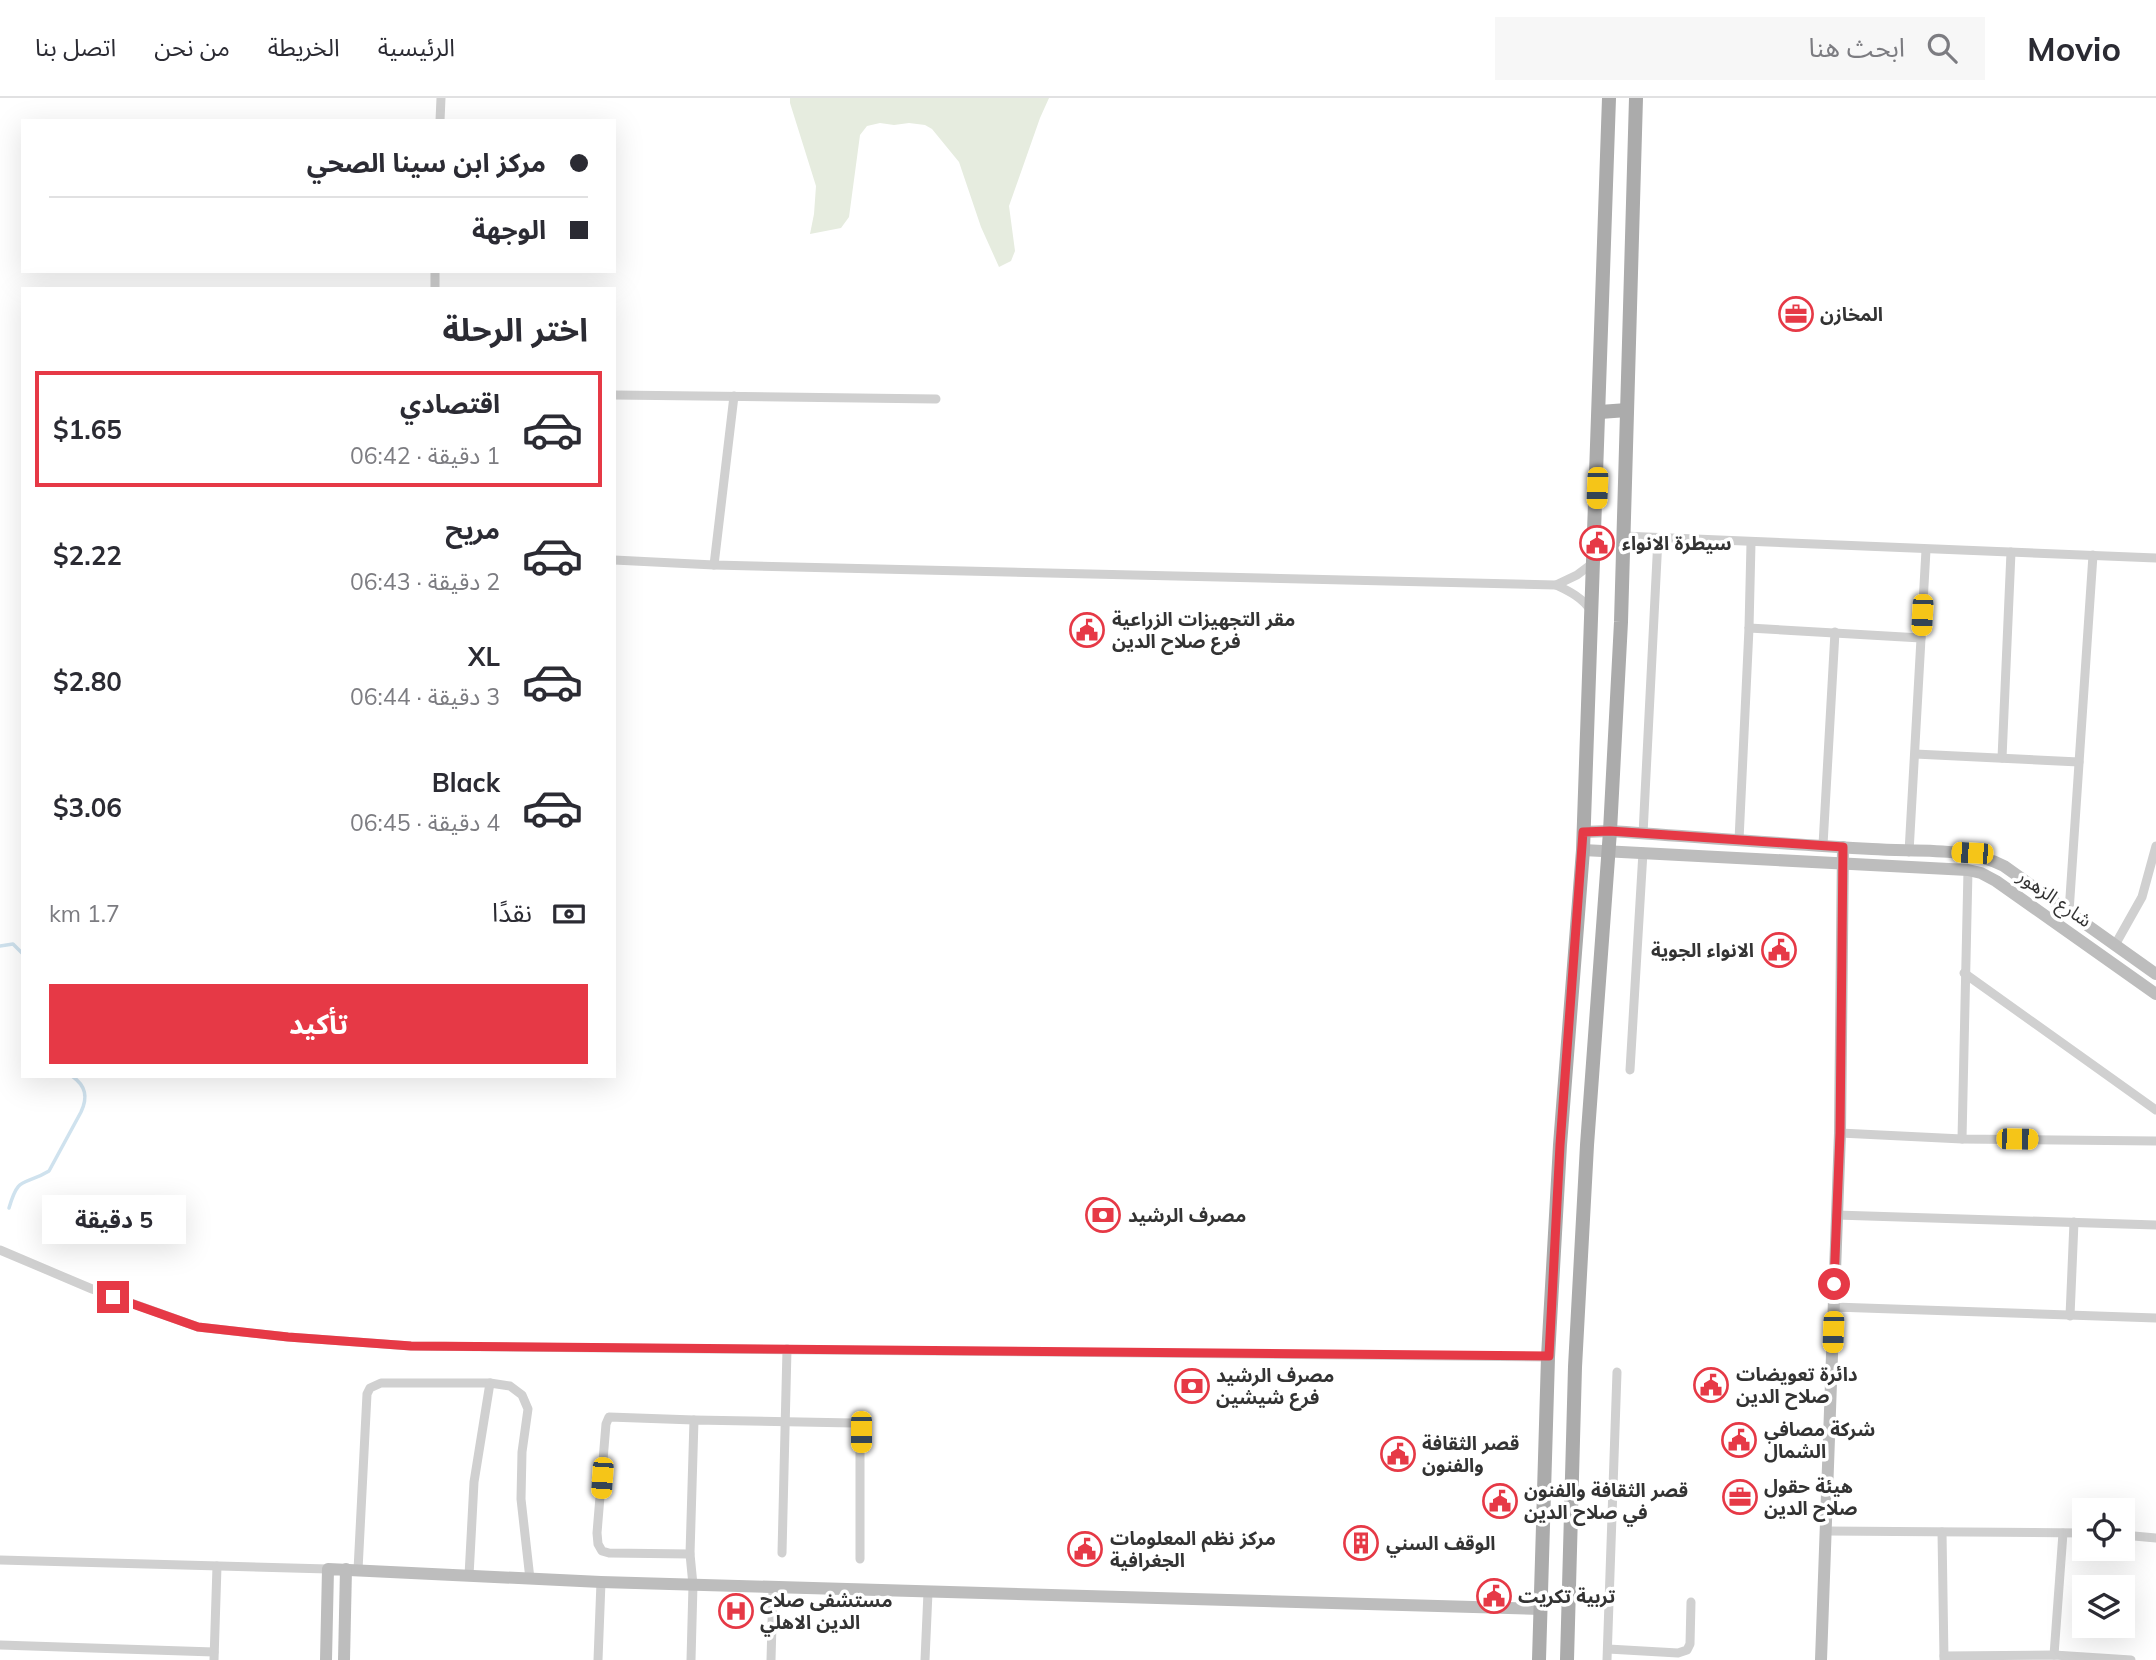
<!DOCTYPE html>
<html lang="ar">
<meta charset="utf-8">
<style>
:root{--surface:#fff;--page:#f7f7f7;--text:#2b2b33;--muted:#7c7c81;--line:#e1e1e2;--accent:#e63946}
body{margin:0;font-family:Mulish,"Noto Sans Arabic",sans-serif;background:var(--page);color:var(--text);direction:rtl;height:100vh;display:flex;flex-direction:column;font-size:26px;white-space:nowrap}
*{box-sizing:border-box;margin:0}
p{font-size:23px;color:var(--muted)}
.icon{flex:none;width:38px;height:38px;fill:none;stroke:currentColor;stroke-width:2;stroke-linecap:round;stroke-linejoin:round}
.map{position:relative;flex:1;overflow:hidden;direction:ltr}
.details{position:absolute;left:21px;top:189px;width:595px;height:791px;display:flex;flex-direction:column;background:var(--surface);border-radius:0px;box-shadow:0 7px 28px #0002;direction:rtl}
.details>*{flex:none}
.guide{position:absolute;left:21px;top:21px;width:595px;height:154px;border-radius:0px;box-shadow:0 7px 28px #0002;direction:rtl;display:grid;align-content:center;height:154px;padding:0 28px;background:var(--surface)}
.controls{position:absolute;left:2072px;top:1400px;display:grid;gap:14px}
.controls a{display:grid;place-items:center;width:63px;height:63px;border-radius:0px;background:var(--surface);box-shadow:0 7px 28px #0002;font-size:35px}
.end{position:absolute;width:32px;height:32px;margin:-16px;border:9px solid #e63946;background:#fff;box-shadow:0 0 0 4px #fff}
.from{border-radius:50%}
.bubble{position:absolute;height:49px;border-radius:0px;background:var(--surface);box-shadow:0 7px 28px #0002;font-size:23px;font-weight:700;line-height:49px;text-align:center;direction:rtl}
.car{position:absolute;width:21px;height:42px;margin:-21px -10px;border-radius:9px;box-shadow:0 0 5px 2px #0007;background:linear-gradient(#f5c518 24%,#345 0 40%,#f5c518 0 76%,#345 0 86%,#f5c518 0)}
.guide b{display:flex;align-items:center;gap:24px;height:66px;font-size:26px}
.guide b+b{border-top:2px solid var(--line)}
.guide i{width:18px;height:18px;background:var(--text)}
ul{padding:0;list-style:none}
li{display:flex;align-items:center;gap:21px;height:116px;margin:0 14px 10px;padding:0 14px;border:4px solid transparent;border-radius:0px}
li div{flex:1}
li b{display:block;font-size:26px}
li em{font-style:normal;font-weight:700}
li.selected{border-color:var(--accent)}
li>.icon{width:63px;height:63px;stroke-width:1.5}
h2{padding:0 28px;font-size:32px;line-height:84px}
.pay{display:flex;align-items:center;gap:18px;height:77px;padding:0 28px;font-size:26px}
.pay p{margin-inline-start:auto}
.cta{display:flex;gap:14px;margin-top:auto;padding:14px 28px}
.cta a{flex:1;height:80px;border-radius:0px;background:var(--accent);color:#fff;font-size:28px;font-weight:700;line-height:80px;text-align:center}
header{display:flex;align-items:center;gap:42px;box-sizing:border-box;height:98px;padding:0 35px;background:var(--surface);border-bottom:2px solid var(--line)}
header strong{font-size:33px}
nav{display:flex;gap:38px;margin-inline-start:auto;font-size:24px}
.search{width:490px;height:63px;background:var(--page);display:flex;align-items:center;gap:18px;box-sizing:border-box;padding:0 24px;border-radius:0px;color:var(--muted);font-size:26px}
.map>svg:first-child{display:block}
</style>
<header>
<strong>Movio</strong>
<div class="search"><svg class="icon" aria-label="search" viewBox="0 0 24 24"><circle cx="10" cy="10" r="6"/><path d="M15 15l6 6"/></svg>ابحث هنا</div>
<nav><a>الرئيسية</a><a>الخريطة</a><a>من نحن</a><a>اتصل بنا</a></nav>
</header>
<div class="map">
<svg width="2156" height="1562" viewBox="0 0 2156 1562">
<rect width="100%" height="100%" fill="#fff"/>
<path fill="#e6ecdf" d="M790,0H1049L1040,20L1009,108L1015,153L1011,163L999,169L981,129L959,64L932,31L925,27L909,25L894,27L880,25L867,28L860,37L849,119L841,130L810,136L814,116L816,88L790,5Z"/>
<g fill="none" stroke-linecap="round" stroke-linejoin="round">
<g stroke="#cfe2ee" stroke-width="3.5">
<path d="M0,848L13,846L23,856"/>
<path d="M9,1110C19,1076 23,1089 49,1073L81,1014C88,999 86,988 72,978"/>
</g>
<g stroke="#d0d0d0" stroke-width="9">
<path d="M440,23L441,0"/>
<path d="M435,191V173"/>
<path d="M614,297L936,301"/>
<path d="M1623,438L2156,460"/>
<path d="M614,462L714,467L1556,487C1569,493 1583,500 1591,513"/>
<path d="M714,467L734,298"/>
<path d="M1556,487L1577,477L1593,465"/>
<path d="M1749,530L1921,540"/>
<path d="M1915,656L2079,664"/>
<path d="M2002,660L2011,454"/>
<path d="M1643,736L1658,440"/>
<path d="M1739,742L1749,530L1751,445"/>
<path d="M1823,747L1835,534"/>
<path d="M1909,754L1926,452"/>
<path d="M2069,814L2093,457"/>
<path d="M2115,847L2142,799L2156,748"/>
<path d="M1964,875L2156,1012"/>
<path d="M1630,972L1643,754"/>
<path d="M1840,1035L1962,1041L2156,1043"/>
<path d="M1962,1041L1968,772"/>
<path d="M1836,1117L2156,1127"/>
<path d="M0,1152L92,1191L198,1229L288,1239L411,1248L1548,1259"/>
<path d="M1834,1209L2156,1220"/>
<path d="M2070,1218L2074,1124"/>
<path d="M1827,1433L2084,1435"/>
<path d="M1942,1434L1944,1561"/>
<path d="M2123,1437L2156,1440"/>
<path d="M782,1455L787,1251"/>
<path d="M690,1456L609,1455L602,1453L598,1446L597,1435L606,1326L609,1319L694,1322"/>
<path d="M0,1462L328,1471"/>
<path d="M358,1472L367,1296L370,1290L381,1285H490L510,1288L522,1297L528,1311L522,1354L521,1401L530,1481"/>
<path d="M469,1478L474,1384L490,1285"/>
<path d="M0,1547L214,1554"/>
<path d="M1608,1551L1678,1555L1687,1552L1690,1546L1691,1504"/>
<path d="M2054,1557L2063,1435"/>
<path d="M1944,1558L2054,1557L2131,1562"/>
<path d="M214,1562L217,1468"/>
<path d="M598,1562L601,1484"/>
<path d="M691,1562L693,1487L690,1456L694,1322L853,1325L860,1327V1461"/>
<path d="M771,1562L773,1489"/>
<path d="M925,1562L928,1494"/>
<path d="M1607,1562L1617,1274"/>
</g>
<g stroke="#bdbdbd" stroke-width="12">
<path d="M1583,734L1610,733C1697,739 1785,746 1872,751C1915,754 1966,748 2004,768L2156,876"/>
<path d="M1583,752L1968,772L1981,775L1996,783L2156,896"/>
<path d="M326,1562L328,1471L601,1484L1541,1511"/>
<path d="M344,1562L346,1471"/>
<path d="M1821,1562L1840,1035L1843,749"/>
</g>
<g stroke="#ababab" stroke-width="14">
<path d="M1600,314L1627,312"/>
<path d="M1539,1562L1548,1259L1560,1047L1583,752L1609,0"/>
<path d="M1567,1562L1575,1269L1587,1047L1610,733L1621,524L1636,0"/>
</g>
</g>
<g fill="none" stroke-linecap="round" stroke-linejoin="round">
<path stroke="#e63946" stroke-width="9" d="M113,1199L198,1229L288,1239L411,1248L1549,1258L1560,1047L1583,734L1610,733L1843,749L1840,1035L1834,1186"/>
</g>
<defs>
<g id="office-ring" transform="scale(1.75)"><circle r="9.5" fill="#fff" stroke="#e63946" stroke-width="1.5"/><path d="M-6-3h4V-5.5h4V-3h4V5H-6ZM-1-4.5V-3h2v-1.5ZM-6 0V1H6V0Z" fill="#e63946"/></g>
<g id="civic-ring" transform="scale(1.75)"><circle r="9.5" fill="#fff" stroke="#e63946" stroke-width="1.5"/><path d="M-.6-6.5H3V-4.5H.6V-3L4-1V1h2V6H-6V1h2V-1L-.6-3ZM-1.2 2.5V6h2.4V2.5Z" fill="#e63946"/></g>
<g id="bank-ring" transform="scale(1.75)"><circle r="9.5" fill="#fff" stroke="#e63946" stroke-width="1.5"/><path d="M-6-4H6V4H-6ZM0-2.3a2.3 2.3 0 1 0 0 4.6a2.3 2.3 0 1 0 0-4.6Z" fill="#e63946"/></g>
<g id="building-ring" transform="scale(1.75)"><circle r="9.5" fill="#fff" stroke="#e63946" stroke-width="1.5"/><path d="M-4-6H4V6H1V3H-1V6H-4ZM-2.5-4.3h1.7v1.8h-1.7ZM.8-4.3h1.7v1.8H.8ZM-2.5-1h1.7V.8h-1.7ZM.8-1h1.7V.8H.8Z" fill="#e63946"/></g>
<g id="hospital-ring" transform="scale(1.75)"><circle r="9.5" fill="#fff" stroke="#e63946" stroke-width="1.5"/><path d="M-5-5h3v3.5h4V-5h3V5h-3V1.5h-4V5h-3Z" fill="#e63946"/></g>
</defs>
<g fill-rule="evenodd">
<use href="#office-ring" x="1796" y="216"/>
<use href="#civic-ring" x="1597" y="445"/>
<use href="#civic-ring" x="1087" y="532"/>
<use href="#civic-ring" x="1779" y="852"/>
<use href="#bank-ring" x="1103" y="1117"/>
<use href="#civic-ring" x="1711" y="1287"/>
<use href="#bank-ring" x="1192" y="1288"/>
<use href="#civic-ring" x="1739" y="1342"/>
<use href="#civic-ring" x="1398" y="1356"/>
<use href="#office-ring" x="1740" y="1399"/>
<use href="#civic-ring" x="1500" y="1403"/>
<use href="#building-ring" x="1361" y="1445"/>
<use href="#civic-ring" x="1085" y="1451"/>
<use href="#civic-ring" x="1494" y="1498"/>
<use href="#hospital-ring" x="736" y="1513"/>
</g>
<g text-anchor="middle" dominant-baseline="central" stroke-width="7" stroke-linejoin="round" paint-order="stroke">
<g font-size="19" font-weight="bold" fill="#333" stroke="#fff" text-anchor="start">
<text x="1820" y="216">المخازن</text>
<text x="1622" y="445">سيطرة الانواء</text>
<text x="1112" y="521">مقر التجهيزات الزراعية<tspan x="1112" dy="22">فرع صلاح الدين</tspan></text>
<text x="1754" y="852" text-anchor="end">الانواء الجوية</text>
<text x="1128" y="1117">مصرف الرشيد</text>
<text x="1736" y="1276">دائرة تعويضات<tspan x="1736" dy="22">صلاح الدين</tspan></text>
<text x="1216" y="1277">مصرف الرشيد<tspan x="1216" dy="22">فرع شيشين</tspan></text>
<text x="1764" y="1331">شركة مصافي<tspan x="1764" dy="22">الشمال</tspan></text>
<text x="1422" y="1345">قصر الثقافة<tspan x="1422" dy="22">والفنون</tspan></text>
<text x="1764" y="1388">هيئة حقول<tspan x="1764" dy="22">صلاح الدين</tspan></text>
<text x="1524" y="1392">قصر الثقافة والفنون<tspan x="1524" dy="22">في صلاح الدين</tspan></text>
<text x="1110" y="1440">مركز نظم المعلومات<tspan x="1110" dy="22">الجغرافية</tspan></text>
<text x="1386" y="1445">الوقف السني</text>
<text x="1518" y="1498">تربية تكريت</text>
<text x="760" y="1502">مستشفى صلاح<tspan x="760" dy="22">الدين الاهلي</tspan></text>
</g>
<g font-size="19" fill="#333" stroke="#fff">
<text transform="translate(2055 800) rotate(35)">شارع الزهور</text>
</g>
</g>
</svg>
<div class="controls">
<a><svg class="icon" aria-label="locate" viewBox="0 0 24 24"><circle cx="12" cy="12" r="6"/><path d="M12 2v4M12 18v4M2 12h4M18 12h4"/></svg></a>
<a><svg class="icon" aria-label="layers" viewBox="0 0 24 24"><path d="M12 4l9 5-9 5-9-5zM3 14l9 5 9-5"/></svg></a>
</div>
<i class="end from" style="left:1834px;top:1186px"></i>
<i class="end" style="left:113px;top:1199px"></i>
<div class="bubble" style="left:42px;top:1097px;width:144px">5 دقيقة</div>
<i class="car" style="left:1597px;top:390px;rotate:182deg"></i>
<i class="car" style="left:1922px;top:517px;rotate:183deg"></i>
<i class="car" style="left:1972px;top:755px;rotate:273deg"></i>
<i class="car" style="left:2017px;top:1041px;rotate:91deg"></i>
<i class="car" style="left:1833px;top:1234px;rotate:182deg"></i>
<i class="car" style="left:861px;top:1334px;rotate:180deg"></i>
<i class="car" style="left:602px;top:1380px;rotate:184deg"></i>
<div class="guide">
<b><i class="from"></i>مركز ابن سينا الصحي</b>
<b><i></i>الوجهة</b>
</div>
<section class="details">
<h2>اختر الرحلة</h2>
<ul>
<li class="selected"><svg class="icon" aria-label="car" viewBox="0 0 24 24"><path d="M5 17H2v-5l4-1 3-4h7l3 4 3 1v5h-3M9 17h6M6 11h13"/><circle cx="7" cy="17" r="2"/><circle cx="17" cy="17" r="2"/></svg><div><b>اقتصادي</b><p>1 دقيقة · 06:42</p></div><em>$1.65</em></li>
<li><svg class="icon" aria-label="car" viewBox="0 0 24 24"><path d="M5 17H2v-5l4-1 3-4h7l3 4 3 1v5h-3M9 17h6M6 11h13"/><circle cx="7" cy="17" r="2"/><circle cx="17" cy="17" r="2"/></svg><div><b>مريح</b><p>2 دقيقة · 06:43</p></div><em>$2.22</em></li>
<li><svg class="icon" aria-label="car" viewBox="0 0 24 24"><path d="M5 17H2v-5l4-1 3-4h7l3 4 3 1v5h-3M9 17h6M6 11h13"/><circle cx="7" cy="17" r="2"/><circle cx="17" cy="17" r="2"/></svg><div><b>XL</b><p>3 دقيقة · 06:44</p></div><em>$2.80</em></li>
<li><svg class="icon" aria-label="car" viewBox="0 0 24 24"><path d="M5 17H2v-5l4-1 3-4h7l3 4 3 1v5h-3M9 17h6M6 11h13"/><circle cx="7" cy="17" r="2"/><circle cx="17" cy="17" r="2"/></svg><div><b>Black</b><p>4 دقيقة · 06:45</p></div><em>$3.06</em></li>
</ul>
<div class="pay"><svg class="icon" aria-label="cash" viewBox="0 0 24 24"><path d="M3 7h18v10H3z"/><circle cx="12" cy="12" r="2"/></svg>نقدًا<p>1.7 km</p></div>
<div class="cta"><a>تأكيد</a></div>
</section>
</div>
